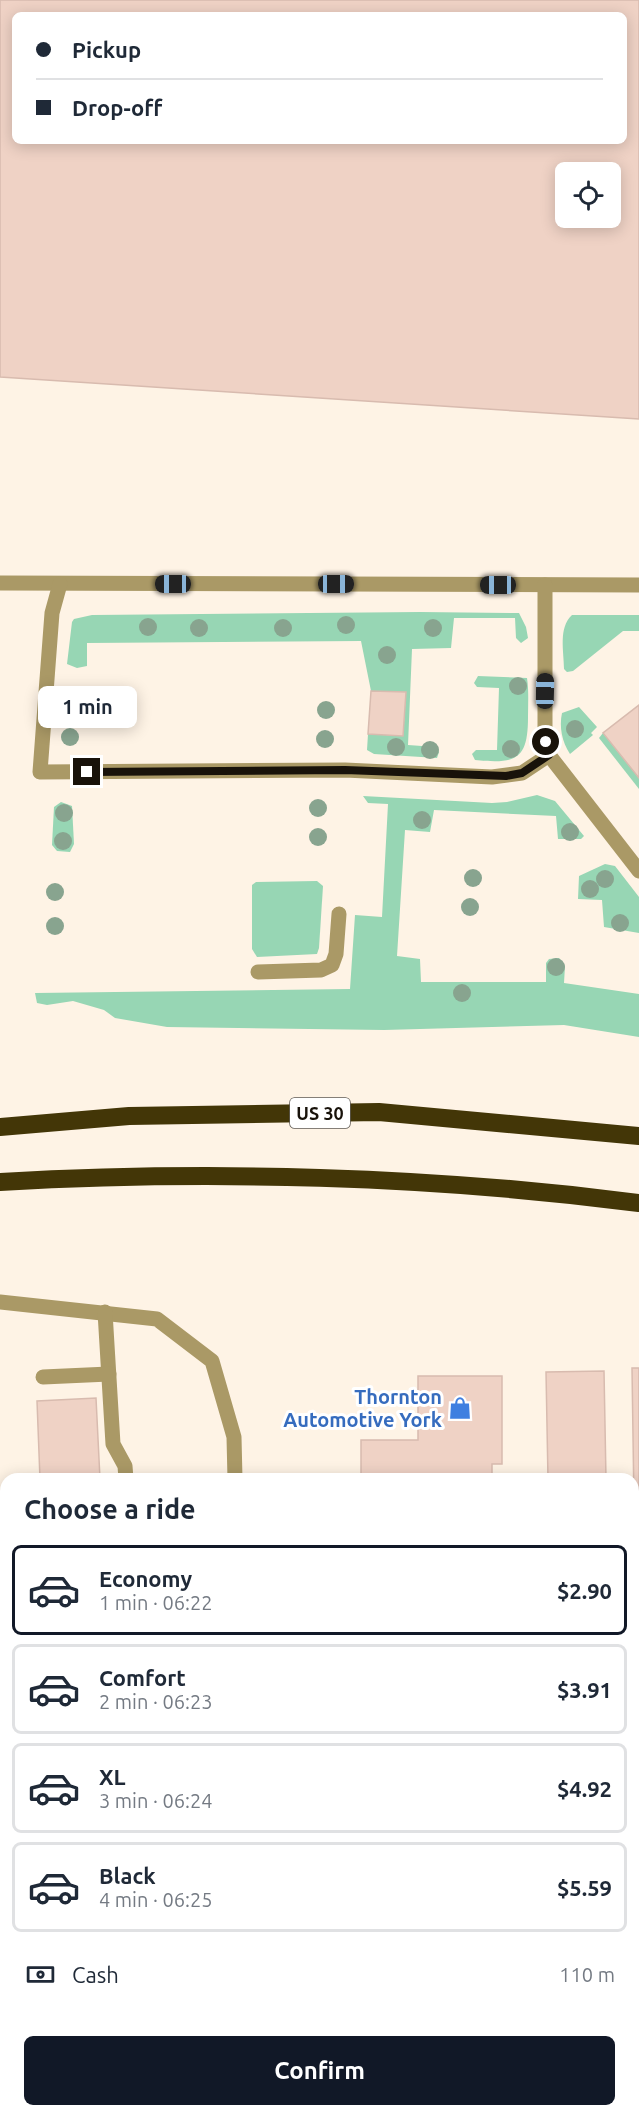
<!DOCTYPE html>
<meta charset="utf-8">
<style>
:root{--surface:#fff;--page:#f2f2f3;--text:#1f2937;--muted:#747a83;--line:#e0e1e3;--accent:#111827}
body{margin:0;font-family:Ubuntu,sans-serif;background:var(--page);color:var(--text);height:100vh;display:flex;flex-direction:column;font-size:22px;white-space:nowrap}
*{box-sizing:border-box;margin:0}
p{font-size:20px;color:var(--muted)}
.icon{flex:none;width:33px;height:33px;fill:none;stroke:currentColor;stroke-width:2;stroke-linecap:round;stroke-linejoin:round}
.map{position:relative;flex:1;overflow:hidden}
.details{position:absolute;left:0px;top:1473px;width:639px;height:644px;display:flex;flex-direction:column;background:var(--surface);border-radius:18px 18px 0 0;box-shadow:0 3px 15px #0003}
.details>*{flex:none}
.hud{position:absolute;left:12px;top:12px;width:615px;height:132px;border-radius:9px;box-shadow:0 3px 15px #0003;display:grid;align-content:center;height:132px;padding:0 24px;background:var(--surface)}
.buttons{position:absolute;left:555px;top:162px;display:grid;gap:12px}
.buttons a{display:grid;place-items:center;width:66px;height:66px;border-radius:9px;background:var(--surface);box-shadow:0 3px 15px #0003;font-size:30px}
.end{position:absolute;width:27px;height:27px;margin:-14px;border:8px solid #18120a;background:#fff;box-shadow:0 0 0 3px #fff}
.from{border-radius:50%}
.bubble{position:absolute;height:42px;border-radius:9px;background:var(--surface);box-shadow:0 3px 15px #0003;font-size:20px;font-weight:600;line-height:42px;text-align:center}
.car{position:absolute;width:18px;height:36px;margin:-18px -9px;border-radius:8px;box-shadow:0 0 4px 2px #0007;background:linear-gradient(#222 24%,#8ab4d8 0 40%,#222 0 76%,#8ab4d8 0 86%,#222 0)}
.hud b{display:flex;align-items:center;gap:21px;height:57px;font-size:22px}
.hud b+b{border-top:2px solid var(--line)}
.hud i{width:15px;height:15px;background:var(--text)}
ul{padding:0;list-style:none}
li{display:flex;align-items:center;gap:18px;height:90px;margin:0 12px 9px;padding:0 12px;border:3px solid var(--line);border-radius:9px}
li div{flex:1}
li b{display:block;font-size:22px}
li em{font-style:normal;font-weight:600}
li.active{border-color:var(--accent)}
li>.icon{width:54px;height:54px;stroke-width:1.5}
h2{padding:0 24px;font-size:27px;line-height:72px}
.pay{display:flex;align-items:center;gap:15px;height:66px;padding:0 24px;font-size:22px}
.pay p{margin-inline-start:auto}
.action{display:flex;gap:12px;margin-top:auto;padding:12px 24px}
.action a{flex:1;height:69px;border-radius:9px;background:var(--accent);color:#fff;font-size:24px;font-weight:600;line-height:69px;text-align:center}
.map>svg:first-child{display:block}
</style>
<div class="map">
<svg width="639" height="2116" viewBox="0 0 639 2116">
<rect width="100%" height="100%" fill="#fef3e5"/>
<g fill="#97d6b4">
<path d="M420,612L519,613L526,627L528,638L521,643L516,638L515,618H454L451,648L412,649L408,745L436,747L439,752L437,758L374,754L367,750L368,734L403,736L406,693L371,691L361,641L87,643V666L77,668L67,664L72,622L74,619L92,615Z"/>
<path d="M572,615H639V631H623L573,671L567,672L564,669C564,651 558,628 572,615Z"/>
<path d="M478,676L527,678C529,691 528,704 528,717C528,760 516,764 475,760L472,754L476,750H497L499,688L477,687L474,683Z"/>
<path d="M579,707L597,727L591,733L593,735L570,754C562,742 559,727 562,713Z"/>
<path d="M603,733L639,778V789L599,738Z"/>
<path d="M537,795L555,801L584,836L581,839H558L556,816L434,810L430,832L405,830L397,956L420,959L421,982H546V963L549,959L559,958L565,966L564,983L639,994V1037L564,1025L384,1030L167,1027L115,1018L104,1010L73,1001L47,1005L37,1003L35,993L350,989L355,915L382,917L388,804L368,803L363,796L492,803L507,802Z"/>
<path d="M61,802L72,806L74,844L70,852L57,851L52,845L54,807Z"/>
<path d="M605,864L615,866L639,897V933L604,927L602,900L578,899L579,876Z"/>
<path d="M317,881L323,886L319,948L317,954L257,957L252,949V885L256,882Z"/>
</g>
<g fill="#efd2c5" stroke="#d8bbaf" stroke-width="1.5" fill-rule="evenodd">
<path d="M0,0H639V419L0,377ZM15,15H624V141H15ZM566,172H610V218H566Z"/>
<path d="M371,691L406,692L403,736L368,734Z"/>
<path d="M639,705V778L603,733Z"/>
<path d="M632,1368H639V1504H634Z"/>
<path d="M604,1371L606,1479H548L546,1372Z"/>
<path d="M418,1376H502V1464H492V1479H361V1440H418Z"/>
<path d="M96,1398L100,1479H40L37,1401Z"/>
</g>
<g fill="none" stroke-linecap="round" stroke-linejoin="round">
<g stroke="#a96" stroke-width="15">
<path d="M0,583L639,585"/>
<path d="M60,584L52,613L40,772L345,770L492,777L522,773L549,755"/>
<path d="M545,585V727L549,755L639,871"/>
<path d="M258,972L321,970L332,965L336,954L339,914"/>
<path d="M0,1302L157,1319L212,1361L234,1437L235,1479"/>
<path d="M105,1312L113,1444L125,1466L126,1479"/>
<path d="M43,1377L109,1374"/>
<path d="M633,1530H639"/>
<path d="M633,1652H639"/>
<path d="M633,1903H639"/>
<path d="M0,1906H6"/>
</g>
<g stroke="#433607" stroke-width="18">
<path d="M0,1127L129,1116L379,1112L639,1136"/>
<path d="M0,1182C209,1170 431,1176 639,1203"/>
</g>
</g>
<g fill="#88a48f">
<circle cx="346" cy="625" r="9"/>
<circle cx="148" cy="627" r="9"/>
<circle cx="199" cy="628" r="9"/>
<circle cx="283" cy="628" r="9"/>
<circle cx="433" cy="628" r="9"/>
<circle cx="387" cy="655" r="9"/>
<circle cx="518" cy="686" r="9"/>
<circle cx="326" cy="710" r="9"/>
<circle cx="72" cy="712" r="9"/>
<circle cx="575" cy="729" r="9"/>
<circle cx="70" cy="737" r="9"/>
<circle cx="325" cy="739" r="9"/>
<circle cx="396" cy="747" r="9"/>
<circle cx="511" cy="749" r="9"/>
<circle cx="430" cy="750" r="9"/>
<circle cx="318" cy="808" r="9"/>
<circle cx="64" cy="813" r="9"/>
<circle cx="422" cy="820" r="9"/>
<circle cx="570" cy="832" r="9"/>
<circle cx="318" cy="837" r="9"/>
<circle cx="63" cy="841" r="9"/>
<circle cx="473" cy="878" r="9"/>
<circle cx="605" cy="879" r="9"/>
<circle cx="590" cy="889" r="9"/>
<circle cx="55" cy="892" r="9"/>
<circle cx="470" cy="907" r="9"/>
<circle cx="620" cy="923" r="9"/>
<circle cx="55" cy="926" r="9"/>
<circle cx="556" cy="967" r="9"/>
<circle cx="462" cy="993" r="9"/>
</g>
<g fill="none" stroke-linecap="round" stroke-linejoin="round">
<path stroke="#18120a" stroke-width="8" d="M87,772L345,770L506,776L522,773L549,755L546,742"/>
</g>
<defs>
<g id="shop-bare" transform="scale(1.8)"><path d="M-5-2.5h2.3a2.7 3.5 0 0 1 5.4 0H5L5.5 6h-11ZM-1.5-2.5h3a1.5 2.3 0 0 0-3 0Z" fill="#3f7fe0" stroke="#fff" stroke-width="2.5" paint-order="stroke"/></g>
</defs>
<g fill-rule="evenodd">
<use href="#shop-bare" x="460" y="1408"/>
</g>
<g text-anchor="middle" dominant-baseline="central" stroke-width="6" stroke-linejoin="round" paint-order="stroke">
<rect fill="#fff" stroke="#5d5954" stroke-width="1.5" x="290" y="1098" width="60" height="30" rx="4.5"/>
<g font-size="18" font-weight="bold" fill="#18120a">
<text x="320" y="1113">US 30</text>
</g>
<g font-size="20" font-weight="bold" fill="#366cbe" stroke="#fff" text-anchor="end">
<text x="442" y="1396">Thornton<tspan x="442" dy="23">Automotive York</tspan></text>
</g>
</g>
</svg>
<div class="buttons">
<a><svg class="icon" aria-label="locate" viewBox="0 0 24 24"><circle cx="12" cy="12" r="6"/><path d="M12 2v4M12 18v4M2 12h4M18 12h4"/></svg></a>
</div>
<i class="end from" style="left:546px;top:742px"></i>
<i class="end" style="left:87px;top:772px"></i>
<div class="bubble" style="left:38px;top:686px;width:99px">1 min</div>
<i class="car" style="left:173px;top:584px;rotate:270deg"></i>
<i class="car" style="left:336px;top:584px;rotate:90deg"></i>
<i class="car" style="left:498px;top:585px;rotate:270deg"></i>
<i class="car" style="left:545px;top:691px;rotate:1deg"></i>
<div class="hud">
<b><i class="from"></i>Pickup</b>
<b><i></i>Drop-off</b>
</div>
<section class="details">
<h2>Choose a ride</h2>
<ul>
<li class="active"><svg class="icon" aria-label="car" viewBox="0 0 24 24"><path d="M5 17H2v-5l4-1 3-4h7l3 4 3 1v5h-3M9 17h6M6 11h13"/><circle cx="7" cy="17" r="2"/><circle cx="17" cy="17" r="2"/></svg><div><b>Economy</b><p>1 min · 06:22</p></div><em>$2.90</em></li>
<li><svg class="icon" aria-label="car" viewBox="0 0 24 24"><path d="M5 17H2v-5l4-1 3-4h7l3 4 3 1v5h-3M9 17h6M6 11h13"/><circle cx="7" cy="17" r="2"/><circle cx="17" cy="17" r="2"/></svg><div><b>Comfort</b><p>2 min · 06:23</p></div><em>$3.91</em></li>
<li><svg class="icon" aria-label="car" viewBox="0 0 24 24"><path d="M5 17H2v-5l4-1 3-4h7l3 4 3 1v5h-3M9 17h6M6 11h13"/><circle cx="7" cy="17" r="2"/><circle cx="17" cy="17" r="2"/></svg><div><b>XL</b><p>3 min · 06:24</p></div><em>$4.92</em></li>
<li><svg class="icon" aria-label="car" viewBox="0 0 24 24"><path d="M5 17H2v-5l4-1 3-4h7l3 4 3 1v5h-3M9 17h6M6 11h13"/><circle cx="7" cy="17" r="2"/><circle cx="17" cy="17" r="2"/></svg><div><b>Black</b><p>4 min · 06:25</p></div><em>$5.59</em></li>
</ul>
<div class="pay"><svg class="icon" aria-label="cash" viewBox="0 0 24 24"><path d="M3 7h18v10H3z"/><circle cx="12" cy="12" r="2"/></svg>Cash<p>110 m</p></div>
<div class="action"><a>Confirm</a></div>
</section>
</div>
